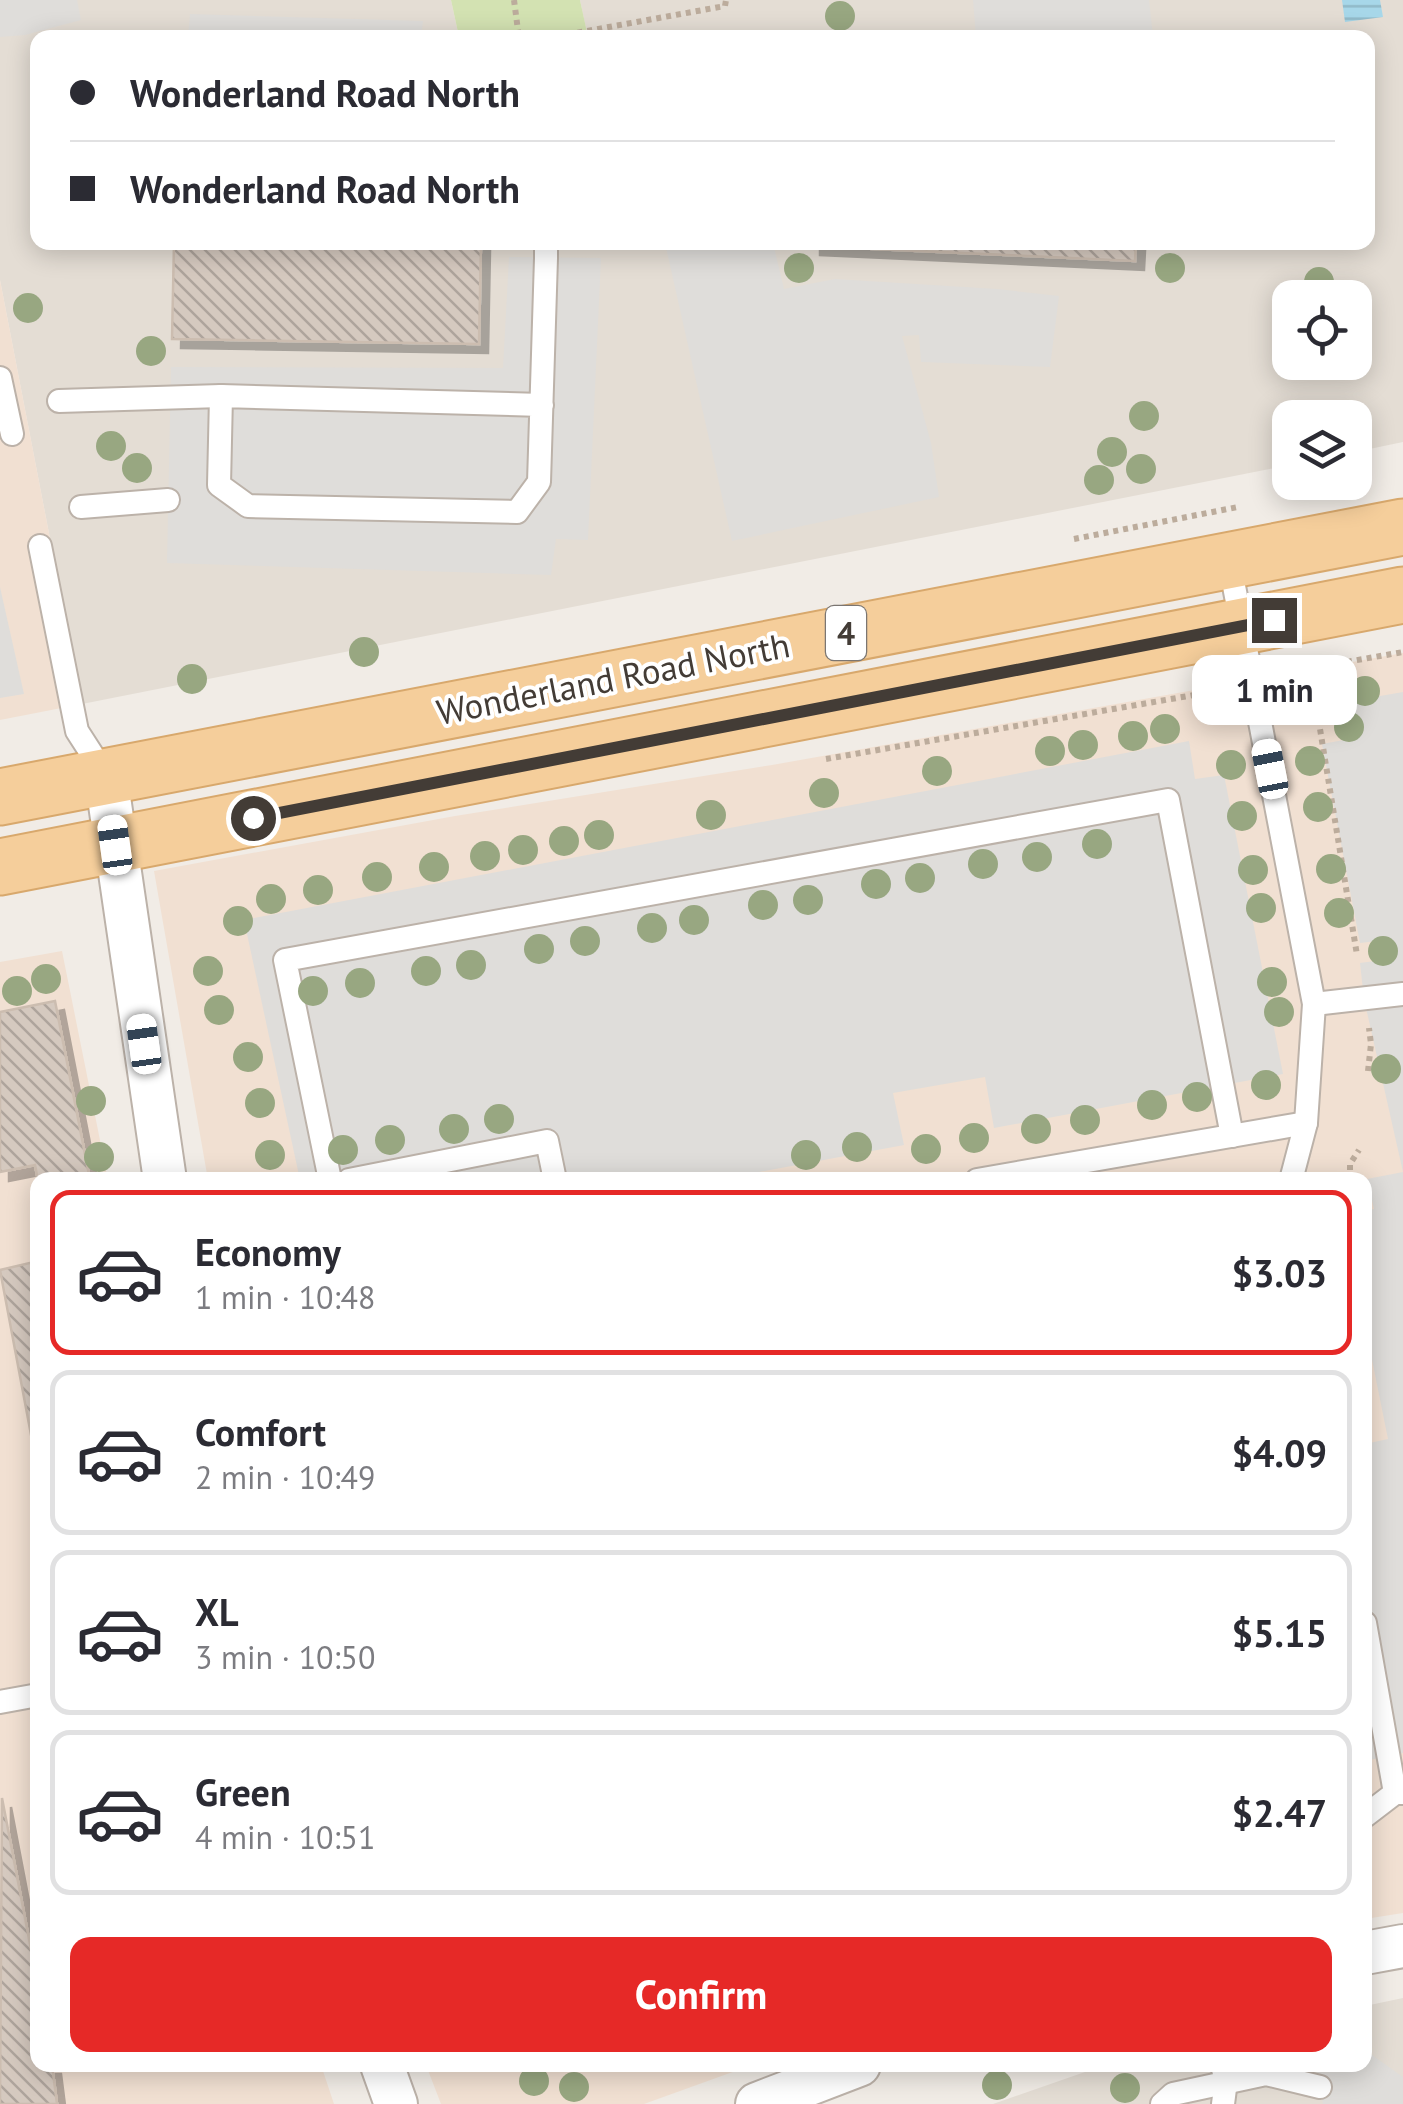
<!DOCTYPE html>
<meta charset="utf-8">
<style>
:root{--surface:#fff;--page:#f7f7f7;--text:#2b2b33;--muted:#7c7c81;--line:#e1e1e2;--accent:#e62927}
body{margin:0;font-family:"PT Sans",sans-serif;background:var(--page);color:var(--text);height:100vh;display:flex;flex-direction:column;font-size:38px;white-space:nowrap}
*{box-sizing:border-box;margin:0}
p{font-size:32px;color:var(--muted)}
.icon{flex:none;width:55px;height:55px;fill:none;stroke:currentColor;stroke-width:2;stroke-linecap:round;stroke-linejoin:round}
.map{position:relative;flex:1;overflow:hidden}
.panel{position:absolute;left:30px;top:1172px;width:1342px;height:900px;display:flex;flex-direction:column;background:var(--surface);border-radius:20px;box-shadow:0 5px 25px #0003}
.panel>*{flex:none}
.hud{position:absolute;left:30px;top:30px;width:1345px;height:220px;border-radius:20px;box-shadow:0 5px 25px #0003;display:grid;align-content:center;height:220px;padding:0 40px;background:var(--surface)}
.buttons{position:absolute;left:1272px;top:280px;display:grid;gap:20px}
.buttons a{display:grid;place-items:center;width:100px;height:100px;border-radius:20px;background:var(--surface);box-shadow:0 5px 25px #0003;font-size:50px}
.end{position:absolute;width:45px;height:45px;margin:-22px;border:12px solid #433c36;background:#fff;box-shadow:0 0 0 5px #fff}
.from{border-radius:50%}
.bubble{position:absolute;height:70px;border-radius:20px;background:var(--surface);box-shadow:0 5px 25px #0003;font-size:32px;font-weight:800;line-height:70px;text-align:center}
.car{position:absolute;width:30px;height:60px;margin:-30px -15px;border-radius:12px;box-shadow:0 0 8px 2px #0007;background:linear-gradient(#fff 24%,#345 0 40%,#fff 0 76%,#345 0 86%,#fff 0)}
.hud b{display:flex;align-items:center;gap:35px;height:95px;font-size:38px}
.hud b+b{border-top:2px solid var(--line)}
.hud i{width:25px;height:25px;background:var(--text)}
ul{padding:18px 0 0;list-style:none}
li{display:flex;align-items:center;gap:30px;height:165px;margin:0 20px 15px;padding:0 20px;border:5px solid var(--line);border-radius:20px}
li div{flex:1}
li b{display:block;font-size:38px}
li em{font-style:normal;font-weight:800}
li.active{border-color:var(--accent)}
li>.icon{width:90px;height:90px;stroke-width:1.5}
.button{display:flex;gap:20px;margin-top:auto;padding:20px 40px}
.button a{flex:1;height:115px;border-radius:20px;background:var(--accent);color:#fff;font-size:40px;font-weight:800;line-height:115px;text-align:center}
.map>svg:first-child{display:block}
</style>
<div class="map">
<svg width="1403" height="2104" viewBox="0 0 1403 2104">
<defs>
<pattern id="water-rules" width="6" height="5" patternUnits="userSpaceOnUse" patternTransform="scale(2.5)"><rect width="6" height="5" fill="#a7d7e9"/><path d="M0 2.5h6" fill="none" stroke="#91b9c8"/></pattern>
<pattern id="building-back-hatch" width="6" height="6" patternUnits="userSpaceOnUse" patternTransform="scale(2.5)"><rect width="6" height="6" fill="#d5c9bf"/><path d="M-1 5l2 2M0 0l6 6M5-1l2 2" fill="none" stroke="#aea49c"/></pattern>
<filter id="shadow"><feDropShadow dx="9" dy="9" stdDeviation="0" flood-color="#0004"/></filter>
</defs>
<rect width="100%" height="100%" fill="#f1ece6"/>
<g fill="#e4ddd4" fill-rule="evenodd">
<path d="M0,0H451L459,37L38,38V242H1368V38H588L580,0H1403V442L1355,452V418H1290V465L82,704L0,280ZM1290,298H1355V362H1290Z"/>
<path d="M1403,1998V2104H993L1105,2065H1365V2006Z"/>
</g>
<g fill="#f1e0d2">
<path d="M0,280L82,704L0,720Z"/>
<path d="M1403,653V1913L1365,1919V1180H208L154,871L455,816L772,765Z"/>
<path d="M62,951L108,1180H38V2065H321L334,2104H0V962Z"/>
<path d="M426,2065H752L644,2104H441Z"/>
</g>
<path fill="#d3e2b2" d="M451,0H580L588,37H459Z"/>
<g fill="#dfddda">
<path d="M0,0H77L81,20L25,35L0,37Z"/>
<path d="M973,0H1149L1153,37H976Z"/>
<path d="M190,14L423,21L421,37H188Z"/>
<path d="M665,243H773L784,289L835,279L997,289L1059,296L1050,367L921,362L919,335L902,336L931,443L939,497L732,541Z"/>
<path d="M509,257L601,258L588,540L556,539L551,575L167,563L171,367L503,368Z"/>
<path d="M0,587L24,694L0,698Z"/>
<path d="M1403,692V1753L1365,1761V1444L1388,1439L1365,1325V1211L1374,1209L1367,1179L1403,1172L1364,999L1360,963L1390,959L1386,940L1360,943L1322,744L1355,738L1346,702Z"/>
<path d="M1189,741L1195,779L1224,775L1283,1074L994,1128L985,1077L893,1093L904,1145L716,1180H522L521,1177L502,1180H300L244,920Z"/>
<path d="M1365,2050L1403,2077V2104H1323L1316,2069L1319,2065H1365Z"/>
</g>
<path fill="url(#water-rules)" d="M1342,0H1380L1383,17L1345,22Z"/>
<g fill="url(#building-back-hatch)" stroke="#ccbdb0" stroke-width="2.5" filter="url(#shadow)">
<path d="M174,242H481L479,344L172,339Z"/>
<path d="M811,242H1136L1135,261L811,246Z"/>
<path d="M55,1001L90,1180H38L35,1165L0,1172V1012Z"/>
<path d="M38,1261V1472L0,1270Z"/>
<path d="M2,1798L38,1986V2065H52L57,2104H0Z"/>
</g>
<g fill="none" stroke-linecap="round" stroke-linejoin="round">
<g stroke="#bcb2a9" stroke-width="26">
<g id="lane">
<path d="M0,378L12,434"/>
<path d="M59,401L221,396"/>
<path d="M542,405L221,396L219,485L248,506L517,512L539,482L546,258V242"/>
<path d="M81,507L168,500"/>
<path d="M40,546L77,731L106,776"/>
<path d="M1229,560L1314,1004L1306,1123L1291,1180"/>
<path d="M1314,1004L1403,994"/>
<path d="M330,1180L285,960L1168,800L1232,1136"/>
<path d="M349,1180L547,1141L555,1180"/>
<path d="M977,1180L1306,1123"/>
<path d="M1365,1623L1395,1793"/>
<path d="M0,1702L38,1695"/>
<path d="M1365,1816L1395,1793H1403"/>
<path d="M1222,2065L1226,2081L1223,2104"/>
<path d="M1162,2104L1173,2094L1266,2074L1320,2087"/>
</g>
</g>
<g stroke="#bcb2a9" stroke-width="46">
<g id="street">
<path d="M106,777L165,1180"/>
<path d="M1365,1953L1403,1946"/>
<path d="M382,2065L396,2104"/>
<path d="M757,2104L859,2065"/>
</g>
</g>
<g stroke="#d8a86c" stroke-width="59">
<g id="primary">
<path d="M0,797L1403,527"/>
<path d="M0,867L1403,595"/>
</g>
</g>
<g stroke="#bcac9c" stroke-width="6" stroke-dasharray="5 5" stroke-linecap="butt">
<path d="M514,0L519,38"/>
<path d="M548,38L725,6L726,0"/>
<path d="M1074,539L1238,507"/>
<path d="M1278,674L1403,652"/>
<path d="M1312,680L1357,955"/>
<path d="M826,759L1194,695L1227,686"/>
<path d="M1368,1071L1371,1044L1369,1028"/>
<path d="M1350,1180V1164L1359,1150"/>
</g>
<use href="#lane" stroke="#fff" stroke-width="22"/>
<use href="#street" stroke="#fff" stroke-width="42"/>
<use href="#primary" stroke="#f5ce9b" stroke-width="55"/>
</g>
<g fill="#98a781">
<circle cx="840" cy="16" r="15"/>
<circle cx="799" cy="268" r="15"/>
<circle cx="1170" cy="268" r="15"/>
<circle cx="1319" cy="282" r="15"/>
<circle cx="28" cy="308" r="15"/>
<circle cx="151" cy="351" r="15"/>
<circle cx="1144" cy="416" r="15"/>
<circle cx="111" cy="446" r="15"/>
<circle cx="1112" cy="452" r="15"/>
<circle cx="137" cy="468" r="15"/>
<circle cx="1141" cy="469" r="15"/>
<circle cx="1099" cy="480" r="15"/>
<circle cx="364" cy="652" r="15"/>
<circle cx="192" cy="679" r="15"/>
<circle cx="1365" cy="691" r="15"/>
<circle cx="1349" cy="727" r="15"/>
<circle cx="1165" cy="729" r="15"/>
<circle cx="1133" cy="736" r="15"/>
<circle cx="1083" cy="745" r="15"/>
<circle cx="1050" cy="751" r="15"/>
<circle cx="1310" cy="761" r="15"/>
<circle cx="1231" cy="765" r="15"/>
<circle cx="937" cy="771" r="15"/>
<circle cx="824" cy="793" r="15"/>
<circle cx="1318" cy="807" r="15"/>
<circle cx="711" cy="815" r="15"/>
<circle cx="1242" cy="816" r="15"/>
<circle cx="599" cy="835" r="15"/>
<circle cx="564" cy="841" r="15"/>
<circle cx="1097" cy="844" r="15"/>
<circle cx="523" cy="850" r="15"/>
<circle cx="485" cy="856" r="15"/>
<circle cx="1037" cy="857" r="15"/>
<circle cx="983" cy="864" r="15"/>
<circle cx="434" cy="867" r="15"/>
<circle cx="1331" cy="869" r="15"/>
<circle cx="1253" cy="870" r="15"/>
<circle cx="377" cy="877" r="15"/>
<circle cx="920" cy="878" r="15"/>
<circle cx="876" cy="884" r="15"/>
<circle cx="318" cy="890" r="15"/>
<circle cx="271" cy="899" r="15"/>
<circle cx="808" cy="900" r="15"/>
<circle cx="763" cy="905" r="15"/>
<circle cx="1261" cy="908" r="15"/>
<circle cx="1339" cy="913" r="15"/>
<circle cx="694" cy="920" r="15"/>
<circle cx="238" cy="921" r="15"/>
<circle cx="652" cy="928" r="15"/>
<circle cx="585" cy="941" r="15"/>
<circle cx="539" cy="949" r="15"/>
<circle cx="1383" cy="951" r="15"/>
<circle cx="471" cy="965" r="15"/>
<circle cx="208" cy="971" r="15"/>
<circle cx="426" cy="971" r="15"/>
<circle cx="46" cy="979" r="15"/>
<circle cx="1272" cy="982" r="15"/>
<circle cx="360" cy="983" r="15"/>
<circle cx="17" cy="991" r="15"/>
<circle cx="313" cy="991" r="15"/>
<circle cx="219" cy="1010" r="15"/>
<circle cx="1279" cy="1012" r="15"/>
<circle cx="248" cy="1057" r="15"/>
<circle cx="1386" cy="1069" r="15"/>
<circle cx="1266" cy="1085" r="15"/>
<circle cx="1197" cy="1097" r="15"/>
<circle cx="91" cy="1101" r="15"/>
<circle cx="260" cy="1103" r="15"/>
<circle cx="1152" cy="1105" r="15"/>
<circle cx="499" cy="1119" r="15"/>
<circle cx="1085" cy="1120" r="15"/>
<circle cx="454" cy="1129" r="15"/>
<circle cx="1036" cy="1129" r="15"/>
<circle cx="974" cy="1138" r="15"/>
<circle cx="390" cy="1140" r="15"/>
<circle cx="857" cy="1147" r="15"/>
<circle cx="926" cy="1149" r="15"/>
<circle cx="343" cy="1150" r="15"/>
<circle cx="270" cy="1155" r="15"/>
<circle cx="806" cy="1155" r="15"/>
<circle cx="99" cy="1157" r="15"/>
<circle cx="534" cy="2081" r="15"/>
<circle cx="997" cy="2085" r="15"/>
<circle cx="574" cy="2087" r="15"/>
<circle cx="1125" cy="2088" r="15"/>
</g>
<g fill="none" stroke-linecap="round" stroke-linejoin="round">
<path stroke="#433c36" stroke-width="12" d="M253,818L1274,620"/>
</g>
<g text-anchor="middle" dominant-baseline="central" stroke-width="8" stroke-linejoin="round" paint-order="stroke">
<rect fill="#fff" stroke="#7b7672" stroke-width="2.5" x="826" y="606" width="40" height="54" rx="8"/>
<g font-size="32" font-weight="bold" fill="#433c36">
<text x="846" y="633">4</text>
</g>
<g font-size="35" fill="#433c36" stroke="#fff">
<text transform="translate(613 678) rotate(-11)">Wonderland Road North</text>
</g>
</g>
</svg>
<div class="buttons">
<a><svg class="icon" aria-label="locate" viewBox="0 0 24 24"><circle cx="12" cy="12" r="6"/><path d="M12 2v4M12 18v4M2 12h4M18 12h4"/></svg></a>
<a><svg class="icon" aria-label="layers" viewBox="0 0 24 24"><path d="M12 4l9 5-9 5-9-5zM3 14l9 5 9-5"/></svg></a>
</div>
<i class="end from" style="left:253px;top:818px"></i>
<i class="end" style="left:1274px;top:620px"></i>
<div class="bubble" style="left:1192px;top:655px;width:165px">1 min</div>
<i class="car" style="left:1270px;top:769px;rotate:349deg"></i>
<i class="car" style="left:115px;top:845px;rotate:352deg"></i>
<i class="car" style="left:144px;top:1044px;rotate:352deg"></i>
<div class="hud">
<b><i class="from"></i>Wonderland Road North</b>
<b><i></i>Wonderland Road North</b>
</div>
<section class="panel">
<ul>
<li class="active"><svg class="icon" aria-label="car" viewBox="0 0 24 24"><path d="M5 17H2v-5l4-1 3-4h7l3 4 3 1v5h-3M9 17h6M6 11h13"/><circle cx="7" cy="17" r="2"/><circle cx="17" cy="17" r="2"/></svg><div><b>Economy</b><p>1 min · 10:48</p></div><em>$3.03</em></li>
<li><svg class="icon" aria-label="car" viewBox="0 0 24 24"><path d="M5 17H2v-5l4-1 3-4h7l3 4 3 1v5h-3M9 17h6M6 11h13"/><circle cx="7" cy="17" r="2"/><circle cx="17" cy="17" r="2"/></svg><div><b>Comfort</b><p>2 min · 10:49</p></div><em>$4.09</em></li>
<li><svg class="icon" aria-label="car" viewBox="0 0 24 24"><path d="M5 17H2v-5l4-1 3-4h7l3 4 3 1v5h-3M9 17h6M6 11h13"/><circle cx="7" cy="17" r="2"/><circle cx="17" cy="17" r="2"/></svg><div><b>XL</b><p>3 min · 10:50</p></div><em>$5.15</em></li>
<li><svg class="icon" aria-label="car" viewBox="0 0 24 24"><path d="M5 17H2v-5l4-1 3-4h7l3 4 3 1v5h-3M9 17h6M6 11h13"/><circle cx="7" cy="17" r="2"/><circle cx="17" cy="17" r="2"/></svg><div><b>Green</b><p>4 min · 10:51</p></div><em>$2.47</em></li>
</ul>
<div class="button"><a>Confirm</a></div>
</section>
</div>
